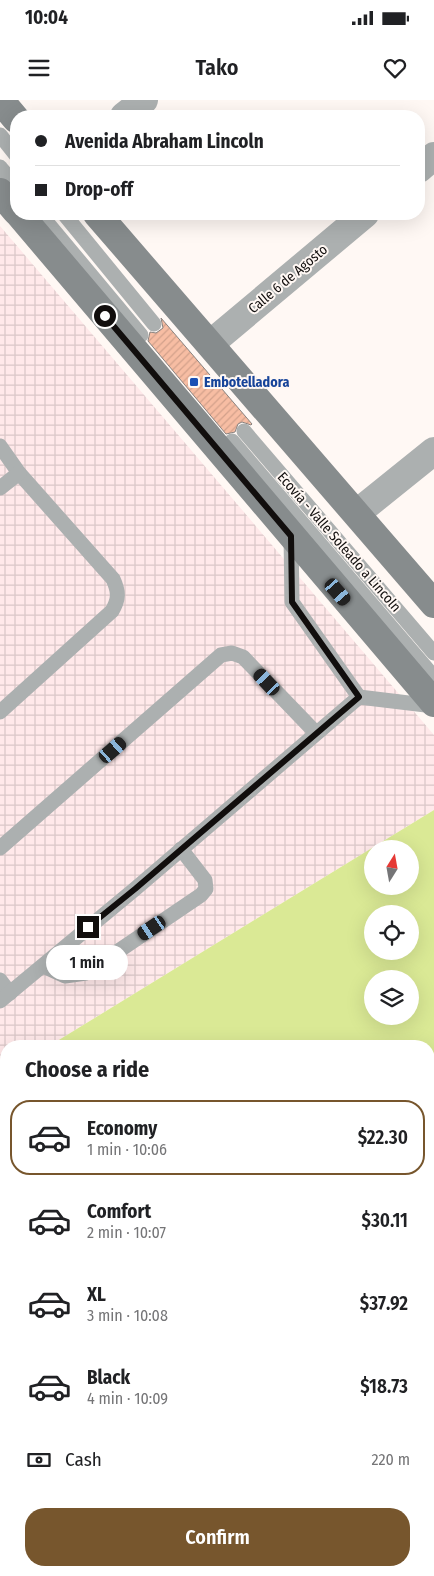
<!DOCTYPE html>
<meta charset="utf-8">
<style>
:root{--surface:#fff;--page:#f6f6f6;--text:#202124;--muted:#757577;--line:#e0e0e0;--accent:#77562d}
body{margin:0;font-family:"Fira Sans Condensed",sans-serif;background:var(--page);color:var(--text);height:100vh;display:flex;flex-direction:column;font-size:19px;white-space:nowrap}
*{box-sizing:border-box;margin:0}
p{font-size:16px;color:var(--muted)}
.icon{flex:none;width:28px;height:28px;fill:none;stroke:currentColor;stroke-width:2;stroke-linecap:round;stroke-linejoin:round}
.map{position:relative;flex:1;overflow:hidden}
.sheet{position:absolute;left:0px;top:940px;width:435px;height:536px;display:flex;flex-direction:column;background:var(--surface);border-radius:20px 20px 0 0;box-shadow:0 5px 20px #0002}
.sheet>*{flex:none}
.guide{position:absolute;left:10px;top:10px;width:415px;height:110px;border-radius:20px;box-shadow:0 5px 20px #0002;display:grid;align-content:center;height:110px;padding:0 25px;background:var(--surface)}
.needle{width:32px;rotate:11deg}
.buttons{position:absolute;left:364px;top:740px;display:grid;gap:10px}
.buttons a{display:grid;place-items:center;width:55px;height:55px;border-radius:50%;background:var(--surface);box-shadow:0 5px 20px #0002;font-size:25px}
.end{position:absolute;width:22px;height:22px;margin:-11px;border:6px solid #110e0d;background:#fff;box-shadow:0 0 0 2px #fff}
.from{border-radius:50%}
.bubble{position:absolute;height:35px;border-radius:18px;background:var(--surface);box-shadow:0 5px 20px #0002;font-size:16px;font-weight:600;line-height:35px;text-align:center}
.car{position:absolute;width:15px;height:30px;margin:-15px -8px;border-radius:6px;box-shadow:0 0 4px 1px #0007;background:linear-gradient(#222 24%,#8ab4d8 0 40%,#222 0 76%,#8ab4d8 0 86%,#222 0)}
.guide b{display:flex;align-items:center;gap:18px;height:48px;font-size:19px}
.guide b+b{border-top:1px solid var(--line)}
.guide i{width:12px;height:12px;background:var(--text)}
ul{padding:0;list-style:none}
li{display:flex;align-items:center;gap:15px;height:75px;margin:0 10px 8px;padding:0 15px;border:2px solid transparent;border-radius:20px}
li div{flex:1}
li b{display:block;font-size:19px}
li em{font-style:normal;font-weight:600}
li.active{border-color:var(--accent)}
li>.icon{width:45px;height:45px;stroke-width:1.5}
h2{padding:0 25px;font-size:22px;line-height:60px}
.pay{display:flex;align-items:center;gap:12px;height:55px;padding:0 25px;font-size:19px}
.pay p{margin-inline-start:auto}
.cta{display:flex;gap:10px;margin-top:auto;padding:10px 25px}
.cta a{flex:1;height:58px;border-radius:20px;background:var(--accent);color:#fff;font-size:20px;font-weight:600;line-height:58px;text-align:center}
.status{display:flex;justify-content:space-between;align-items:center;height:35px;padding:0 25px;background:var(--surface);direction:ltr}
.status svg{height:14px;fill:currentColor}
header{display:flex;justify-content:space-between;align-items:center;height:65px;padding:0 25px;background:var(--surface);font-size:22px;font-weight:600}
.map>svg:first-child{display:block}
</style>
<div class="status"><b>10:04</b><svg viewBox="0 0 49 12"><path d="M0 12V9h3v3zM5 12V6h3v6zM10 12V3h3v9zM15 12V0h3v12zM26 1h20v11H26zM47 4h2v5h-2z"/></svg></div>
<header><svg class="icon" aria-label="menu" viewBox="0 0 24 24"><path d="M4 6h16M4 12h16M4 18h16"/></svg>Tako<svg class="icon" aria-label="heart" viewBox="0 0 24 24"><path d="M12 20l-8-8c-3-5 5-10 8-4 3-6 11-1 8 4z"/></svg></header>
<div class="map">
<svg width="434" height="1476" viewBox="0 0 434 1476">
<defs>
<pattern id="industrial-grid" width="8" height="8" patternUnits="userSpaceOnUse" patternTransform="scale(1.25)"><rect width="8" height="8" fill="#ffe9ea"/><path d="M0 4h8M4 0v8" fill="none" stroke="#dac7c8"/></pattern>
<pattern id="building-hatch" width="6" height="6" patternUnits="userSpaceOnUse" patternTransform="scale(1.25)"><rect width="6" height="6" fill="#f7bda3"/><path d="M-1 1l2-2M0 6l6-6M5 7l2-2" fill="none" stroke="#d3a18b"/></pattern>
</defs>
<rect width="100%" height="100%" fill="#fff8f4"/>
<path fill="#f8eae3" d="M434,1414V1476H311L323,1470H429V1416Z"/>
<path fill="url(#industrial-grid)" d="M0,126L434,635V710L49,946H6V972L0,976Z"/>
<g fill="#dae995" fill-rule="evenodd">
<path d="M434,710V1414L429,1416V946H49ZM372,749H410V786H372ZM372,814H410V851H372ZM372,879H410V916H372Z"/>
<path d="M6,972V1470H93L81,1476H0V976Z"/>
<path d="M136,1470H323L311,1476H139Z"/>
</g>
<path fill="url(#building-hatch)" stroke="#898380" d="M161,218L252,324L251,325L242,322L238,324L235,332L226,334L148,241L150,232L156,233L163,228Z"/>
<g fill="none" stroke-linecap="round" stroke-linejoin="round">
<g stroke="#acb0b0" stroke-width="15">
<path d="M0,35L16,55"/>
<path d="M0,67L16,86"/>
<path d="M40,114L141,235"/>
<path d="M64,114L154,224"/>
<path d="M244,331L434,553"/>
<path d="M232,341L434,577"/>
<path d="M0,346L19,373L113,479C119,492 119,499 112,511L0,612"/>
<path d="M0,388L19,373"/>
<path d="M291,436L292,502L359,597"/>
<path d="M0,748L221,555L232,553L243,557L315,632"/>
<path d="M43,866L65,876L86,873L201,795L206,789L205,780L181,749"/>
<path d="M0,880L10,893"/>
<path d="M0,901L135,789L359,597L434,606"/>
</g>
<g stroke="#acb0b0" stroke-width="28">
<path d="M124,16L144,0"/>
<path d="M419,69L434,56"/>
<path d="M210,244L365,114"/>
<path d="M357,413L434,351"/>
</g>
<g stroke="#878c8d" stroke-width="28">
<path d="M0,0L16,19"/>
<path d="M0,92L16,111"/>
<path d="M19,114L434,603"/>
<path d="M97,114L434,504"/>
</g>
</g>
<g fill="none" stroke-linecap="round" stroke-linejoin="round">
<path stroke="#110e0d" stroke-width="6" d="M88,827L135,789L359,597L292,502L291,436L105,216"/>
</g>
<rect fill="#1a4fb4" stroke="#fff8f4" stroke-width="2" x="189" y="277" width="10" height="10" rx="2.5"/>
<g text-anchor="middle" dominant-baseline="central" stroke-width="4" stroke-linejoin="round" paint-order="stroke">
<g font-size="14" fill="#110e0d" stroke="#fff8f4">
<text transform="translate(288 179) rotate(-40)">Calle 6 de Agosto</text>
<text transform="translate(339 442) rotate(49)">Ecovía - Valle Soleado a Lincoln</text>
</g>
<g font-size="14" font-weight="bold" fill="#164399" stroke="#fff8f4" text-anchor="start">
<text x="204" y="282">Embotelladora</text>
</g>
</g>
</svg>
<div class="buttons">
<a><svg class="needle" viewBox="-14 -14 28 28"><path d="M0-13l5 13h-10z" fill="#e53935"/><path d="M0 13l5-13h-10z" fill="#757577"/></svg></a>
<a><svg class="icon" aria-label="locate" viewBox="0 0 24 24"><circle cx="12" cy="12" r="6"/><path d="M12 2v4M12 18v4M2 12h4M18 12h4"/></svg></a>
<a><svg class="icon" aria-label="layers" viewBox="0 0 24 24"><path d="M12 4l9 5-9 5-9-5zM3 14l9 5 9-5"/></svg></a>
</div>
<i class="end from" style="left:105px;top:216px"></i>
<i class="end" style="left:88px;top:827px"></i>
<div class="bubble" style="left:46px;top:845px;width:82px">1 min</div>
<i class="car" style="left:338px;top:492px;rotate:139deg"></i>
<i class="car" style="left:267px;top:582px;rotate:317deg"></i>
<i class="car" style="left:113px;top:650px;rotate:49deg"></i>
<i class="car" style="left:152px;top:828px;rotate:236deg"></i>
<div class="guide">
<b><i class="from"></i>Avenida Abraham Lincoln</b>
<b><i></i>Drop-off</b>
</div>
<section class="sheet">
<h2>Choose a ride</h2>
<ul>
<li class="active"><svg class="icon" aria-label="car" viewBox="0 0 24 24"><path d="M5 17H2v-5l4-1 3-4h7l3 4 3 1v5h-3M9 17h6M6 11h13"/><circle cx="7" cy="17" r="2"/><circle cx="17" cy="17" r="2"/></svg><div><b>Economy</b><p>1 min · 10:06</p></div><em>$22.30</em></li>
<li><svg class="icon" aria-label="car" viewBox="0 0 24 24"><path d="M5 17H2v-5l4-1 3-4h7l3 4 3 1v5h-3M9 17h6M6 11h13"/><circle cx="7" cy="17" r="2"/><circle cx="17" cy="17" r="2"/></svg><div><b>Comfort</b><p>2 min · 10:07</p></div><em>$30.11</em></li>
<li><svg class="icon" aria-label="car" viewBox="0 0 24 24"><path d="M5 17H2v-5l4-1 3-4h7l3 4 3 1v5h-3M9 17h6M6 11h13"/><circle cx="7" cy="17" r="2"/><circle cx="17" cy="17" r="2"/></svg><div><b>XL</b><p>3 min · 10:08</p></div><em>$37.92</em></li>
<li><svg class="icon" aria-label="car" viewBox="0 0 24 24"><path d="M5 17H2v-5l4-1 3-4h7l3 4 3 1v5h-3M9 17h6M6 11h13"/><circle cx="7" cy="17" r="2"/><circle cx="17" cy="17" r="2"/></svg><div><b>Black</b><p>4 min · 10:09</p></div><em>$18.73</em></li>
</ul>
<div class="pay"><svg class="icon" aria-label="cash" viewBox="0 0 24 24"><path d="M3 7h18v10H3z"/><circle cx="12" cy="12" r="2"/></svg>Cash<p>220 m</p></div>
<div class="cta"><a>Confirm</a></div>
</section>
</div>
